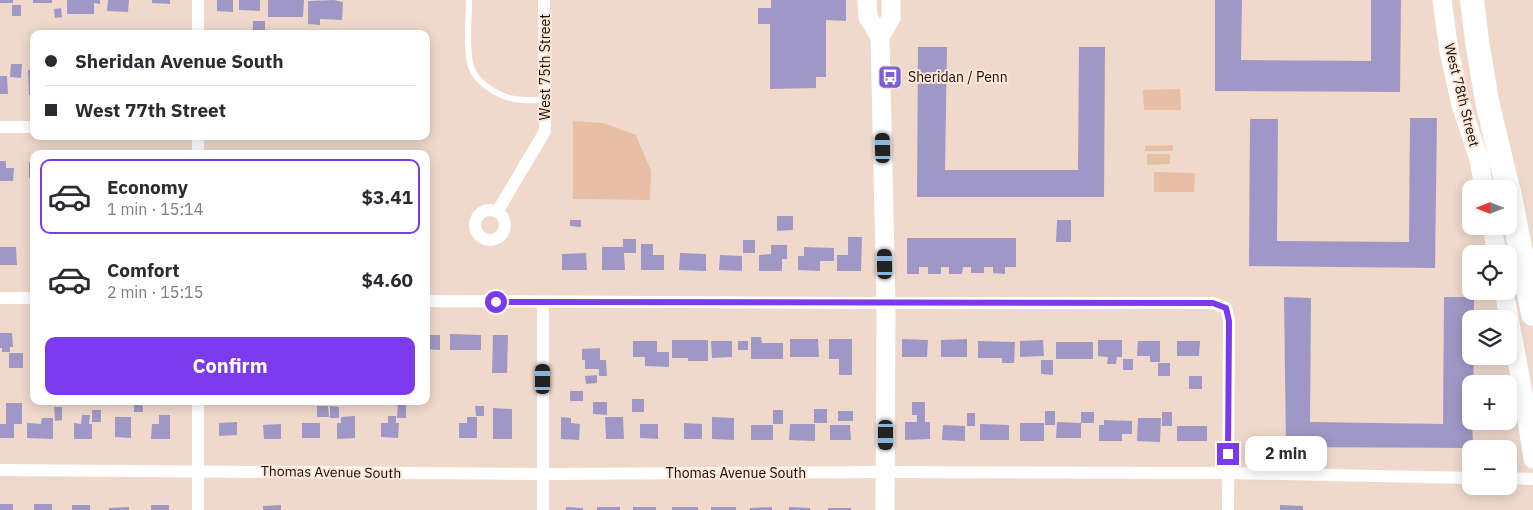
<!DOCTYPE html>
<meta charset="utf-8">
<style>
:root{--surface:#fff;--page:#f2f2f3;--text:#2b2b33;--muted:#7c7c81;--line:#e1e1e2;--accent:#7c3aed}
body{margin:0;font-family:"IBM Plex Sans",sans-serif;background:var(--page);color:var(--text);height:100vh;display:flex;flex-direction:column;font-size:19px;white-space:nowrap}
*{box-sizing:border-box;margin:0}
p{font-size:16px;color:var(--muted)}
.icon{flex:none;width:28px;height:28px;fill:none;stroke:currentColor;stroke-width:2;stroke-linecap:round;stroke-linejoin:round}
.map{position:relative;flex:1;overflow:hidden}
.drawer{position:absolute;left:30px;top:150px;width:400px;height:255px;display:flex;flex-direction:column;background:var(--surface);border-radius:10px;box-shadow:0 2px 12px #0003}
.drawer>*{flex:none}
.guide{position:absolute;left:30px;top:30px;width:400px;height:110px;border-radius:10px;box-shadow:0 2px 12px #0003;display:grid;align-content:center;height:110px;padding:0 15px;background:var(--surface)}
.needle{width:32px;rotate:270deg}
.controls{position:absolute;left:1462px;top:180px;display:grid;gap:10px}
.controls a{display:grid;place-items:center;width:55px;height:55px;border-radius:10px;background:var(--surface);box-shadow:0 2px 12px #0003;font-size:25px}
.end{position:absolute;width:22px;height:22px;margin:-11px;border:6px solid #7c3aed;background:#fff;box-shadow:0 0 0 2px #fff}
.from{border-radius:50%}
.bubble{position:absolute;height:35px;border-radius:10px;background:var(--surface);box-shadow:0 2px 12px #0003;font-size:16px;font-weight:700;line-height:35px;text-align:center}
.car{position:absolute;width:15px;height:30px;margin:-15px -8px;border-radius:6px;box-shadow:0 0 4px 1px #0007;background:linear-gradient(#222 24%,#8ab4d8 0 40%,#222 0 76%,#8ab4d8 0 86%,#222 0)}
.guide b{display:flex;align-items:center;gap:18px;height:48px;font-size:19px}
.guide b+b{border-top:1px solid var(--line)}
.guide i{width:12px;height:12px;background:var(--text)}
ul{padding:9px 0 0;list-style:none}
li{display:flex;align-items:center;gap:15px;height:75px;margin:0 10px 8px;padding:0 5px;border:2px solid transparent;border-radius:10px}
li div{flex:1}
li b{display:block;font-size:19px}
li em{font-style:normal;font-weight:700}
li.current{border-color:var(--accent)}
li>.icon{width:45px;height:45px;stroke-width:1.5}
.primary-button{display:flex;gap:10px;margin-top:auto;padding:10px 15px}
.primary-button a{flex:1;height:58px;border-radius:10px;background:var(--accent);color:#fff;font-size:20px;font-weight:700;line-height:58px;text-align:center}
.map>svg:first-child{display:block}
</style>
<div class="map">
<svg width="1533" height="510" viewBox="0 0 1533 510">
<rect width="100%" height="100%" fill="#f0d9cb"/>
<g fill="#e7bfa5">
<path d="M1180,89L1181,110H1144L1143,90Z"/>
<path d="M573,121L603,123L636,135L651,171L650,200L573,199Z"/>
<path d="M1173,145V151H1145V146Z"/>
<path d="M1147,154H1170V164L1147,165Z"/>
<path d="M1154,172L1195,173L1194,192H1154Z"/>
</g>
<g fill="#9f98c6">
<rect x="0" y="0" width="13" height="3"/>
<rect x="33" y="0" width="19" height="3"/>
<path d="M67,0H100V4L94,3V14H67Z"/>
<path d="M108,0H129L128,12L107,11Z"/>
<path d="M152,0H170V4L152,3Z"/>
<path d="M217,0H233V12L217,11Z"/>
<path d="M239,0H260V11L239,10Z"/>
<path d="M268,0H304L303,17H268Z"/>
<path d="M334,0L343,2L342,20L320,19V25L308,24V1Z"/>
<path d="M771,0H846V21L826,20V77H816V88L770,89V24H758V8H771Z"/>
<path d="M1215,0H1242L1241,60L1371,61V0H1401L1400,92L1215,91Z"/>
<rect x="12" y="5" width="9" height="11"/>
<path d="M61,8L62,17L55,18L54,9Z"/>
<rect x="253" y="21" width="12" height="13"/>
<path d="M918,47H947L945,170H1078L1079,47H1105L1104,197H917Z"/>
<path d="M11,64H22L21,78L10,77Z"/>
<path d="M28,70H34V95H29Z"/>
<path d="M0,76H7L8,94H0Z"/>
<path d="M1410,118H1437L1435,268L1249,266L1250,119H1278L1277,241L1409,242Z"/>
<path d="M0,161H6V168H14L13,181H0Z"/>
<rect x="29" y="162" width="5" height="16"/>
<path d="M777,216H793V230L777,231Z"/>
<path d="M570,220H581V227L570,226Z"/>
<path d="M1057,220H1071V242H1056Z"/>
<path d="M848,237H862L861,271H837V255H848Z"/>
<path d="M907,238H1016V267H1005V274L993,273V267H984V273H971V267H963L962,274H949V267H941V274H928V267H919V274H907Z"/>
<path d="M623,239H636V253H624L625,270H602V247H623Z"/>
<rect x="743" y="240" width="12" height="13"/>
<path d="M641,244H653V255H664V270H641Z"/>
<path d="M771,245H787V259H782V271H759V255L771,254Z"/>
<path d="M0,247H16L17,265H0Z"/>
<path d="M804,247L834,248V261H820V271L798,270V256H804Z"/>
<path d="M586,253L587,270H562V254Z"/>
<path d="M680,253L706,254V271L679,270Z"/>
<path d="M720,255L742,256V271L719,270Z"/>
<path d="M1284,297L1311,298L1310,422L1443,424L1444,297H1474V319H1471V356H1474L1473,384H1471L1473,448L1286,447Z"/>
<path d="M31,328L34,329V349H30Z"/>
<path d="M0,333H12L13,347H10V352H2V348H0Z"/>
<path d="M450,334L481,335V350H450Z"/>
<path d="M426,335H440V350L426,349Z"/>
<path d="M493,335H508L507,373H492Z"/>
<path d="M751,337H761L762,343H783V359H751Z"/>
<path d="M790,339H818L819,357H790Z"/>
<path d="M829,339H852V375H839V359H829Z"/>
<path d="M902,339L928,340L927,357H902Z"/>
<path d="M967,339V357H941V340Z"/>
<path d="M672,340H708V361H688V358H672Z"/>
<path d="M1043,340L1044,356L1020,357V341Z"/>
<path d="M1098,340H1122V357H1117L1116,364H1107L1108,357L1098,356Z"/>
<path d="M633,341H657V352H669V367L645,366V357H633Z"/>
<path d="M711,341H732V357L712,358Z"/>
<rect x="738" y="341" width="10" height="9"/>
<path d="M978,341L1015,342L1014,363H1002V358H978Z"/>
<path d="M1138,341H1160V362H1150V356H1137Z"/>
<path d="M1177,341H1200L1199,356H1177Z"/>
<rect x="1056" y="342" width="37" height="17"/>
<path d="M600,348V360H606L607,376H599V369H585V360H582V349Z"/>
<rect x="9" y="353" width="14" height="15"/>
<rect x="1123" y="359" width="10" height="11"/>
<path d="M1041,360H1053V375L1041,374Z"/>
<rect x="1158" y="363" width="12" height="13"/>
<path d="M597,375V383L586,384L585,376Z"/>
<rect x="1189" y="376" width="13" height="13"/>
<rect x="570" y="391" width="13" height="10"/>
<rect x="632" y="399" width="12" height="13"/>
<path d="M134,401H142L143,412H134Z"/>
<rect x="148" y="401" width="22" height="2"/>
<path d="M398,401H406V418H397Z"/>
<path d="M593,402H607V415L593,414Z"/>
<path d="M912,402H925V422H930V439L905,440V422H917V415H912Z"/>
<path d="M6,403H22V424H14V438H0V424H6Z"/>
<path d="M317,406H328L329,417H317Z"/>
<path d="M330,406L339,407V418H330Z"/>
<path d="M475,406H484V416H476Z"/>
<path d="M54,407H62V420L55,421Z"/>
<path d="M493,408L512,409V439H493Z"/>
<rect x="814" y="409" width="13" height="14"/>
<rect x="92" y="410" width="9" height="12"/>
<rect x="773" y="410" width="10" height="14"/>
<rect x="838" y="411" width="15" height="10"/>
<rect x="1045" y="411" width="10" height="14"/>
<rect x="1081" y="412" width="13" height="11"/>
<rect x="1162" y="412" width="10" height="14"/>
<rect x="967" y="413" width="8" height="13"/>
<path d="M82,415H90L89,424H92V439H74V423L81,424Z"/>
<path d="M159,415H170V439H151L152,424H159Z"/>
<path d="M355,416V438L337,439V423H341V417Z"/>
<path d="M388,416H396V423H399L398,438L381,437V423H388Z"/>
<path d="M115,417H131V438L115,437Z"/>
<path d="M467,417H477V438H459V423H467Z"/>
<path d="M561,417L571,418V423L580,424L579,440L561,439Z"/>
<path d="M605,417H623L624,439H606Z"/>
<path d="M712,417L734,418V440L712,439Z"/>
<path d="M42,418H53V439L27,438V423L41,424Z"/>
<path d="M1138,418H1161L1160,442L1137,441Z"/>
<path d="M1104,420L1132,421V434H1122V441H1099V425H1104Z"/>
<path d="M237,422V435L219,436V423Z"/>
<path d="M1057,422L1081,423V438H1056Z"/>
<rect x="302" y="423" width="18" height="15"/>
<path d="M684,423L702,424V439H684Z"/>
<rect x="1020" y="423" width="24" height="18"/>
<path d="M281,424V439H264L263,425Z"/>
<path d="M640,424H658V439L640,438Z"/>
<path d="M790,424H815V441L789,440Z"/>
<path d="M980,424L1009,425V440H980Z"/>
<rect x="751" y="425" width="22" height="15"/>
<path d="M830,425H850L851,440H830Z"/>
<path d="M943,425L965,426V441L942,440Z"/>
<rect x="1177" y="426" width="30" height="15"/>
<rect x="0" y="504" width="13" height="6"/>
<rect x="34" y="504" width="18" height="6"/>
<rect x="72" y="505" width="18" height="5"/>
<rect x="151" y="505" width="18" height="5"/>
<path d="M281,505V510H263V506Z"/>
<path d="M1280,505L1303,506V510H1280Z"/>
<path d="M129,507V510H109V508Z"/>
<path d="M566,507L583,508V510H566Z"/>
<rect x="597" y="507" width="23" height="3"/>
<rect x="633" y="507" width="23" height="3"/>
<rect x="672" y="507" width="26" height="3"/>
<rect x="711" y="507" width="25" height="3"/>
<path d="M772,507V510H750V508Z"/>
<path d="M789,507L810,508V510H789Z"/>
<rect x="828" y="508" width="23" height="2"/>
</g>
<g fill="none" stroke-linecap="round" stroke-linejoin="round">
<path stroke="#fff" stroke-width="6" d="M469,0C469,20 466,43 470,63C474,82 496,95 514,99C524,101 535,100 545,100"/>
<g stroke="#fff" stroke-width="12">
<path d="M198,0V34"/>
<path d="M0,127H34"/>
<path d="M198,136V154"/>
<circle cx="490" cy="225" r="15"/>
<path d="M497,212L545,131L544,0"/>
<path d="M0,298H34"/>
<path d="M426,301L870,303H1213L1226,308L1229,321L1228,510"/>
<path d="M198,401V510"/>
<path d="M0,470L543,474L885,472L1228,473L1471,478"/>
<path d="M1509,478L1533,479"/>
<path d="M543,510V302"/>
</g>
<g stroke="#fff" stroke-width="19">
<path d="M867,0L868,17L880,37L886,303L885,510"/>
<path d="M1442,0L1449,51L1461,105L1479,159L1484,189"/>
<path d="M880,37L891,18V0"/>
<path d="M1492,226L1497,254"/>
<path d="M1504,291L1522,387L1533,459"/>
</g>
<g stroke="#fff" stroke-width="24">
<path d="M1472,0L1477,41L1487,101L1508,189"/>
<path d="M1509,191L1533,314"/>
</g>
</g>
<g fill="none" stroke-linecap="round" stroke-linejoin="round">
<path stroke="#7c3aed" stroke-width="6" d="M496,302L1213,303L1226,308L1229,321L1228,454"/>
</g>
<defs>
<g id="bus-square" transform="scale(1.25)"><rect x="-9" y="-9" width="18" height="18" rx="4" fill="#7c5ed8" stroke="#fee7d8"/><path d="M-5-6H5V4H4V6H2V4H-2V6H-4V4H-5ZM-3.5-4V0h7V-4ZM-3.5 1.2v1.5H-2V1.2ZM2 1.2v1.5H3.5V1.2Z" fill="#fff"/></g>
</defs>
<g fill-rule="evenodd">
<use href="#bus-square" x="890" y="77"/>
</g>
<g text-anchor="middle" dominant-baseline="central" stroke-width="4" stroke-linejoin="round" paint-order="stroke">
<g font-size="14" fill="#140d08" stroke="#fee7d8">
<text transform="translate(545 67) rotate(-90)">West 75th Street</text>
<text transform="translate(1462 95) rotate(76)">West 78th Street</text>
<text transform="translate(331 472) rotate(1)">Thomas Avenue South</text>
<text x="736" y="473">Thomas Avenue South</text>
</g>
<g font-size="14" fill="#140d08" stroke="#fee7d8" text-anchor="start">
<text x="908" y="77">Sheridan / Penn</text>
</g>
</g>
</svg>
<div class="controls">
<a><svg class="needle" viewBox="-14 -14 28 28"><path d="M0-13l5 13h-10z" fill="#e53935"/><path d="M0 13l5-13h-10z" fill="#7c7c81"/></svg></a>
<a><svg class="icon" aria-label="locate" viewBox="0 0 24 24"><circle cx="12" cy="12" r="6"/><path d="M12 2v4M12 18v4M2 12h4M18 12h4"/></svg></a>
<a><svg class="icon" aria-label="layers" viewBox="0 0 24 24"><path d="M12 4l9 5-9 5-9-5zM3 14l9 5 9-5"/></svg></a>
<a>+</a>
<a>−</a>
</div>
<i class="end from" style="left:496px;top:302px"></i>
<i class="end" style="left:1228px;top:454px"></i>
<div class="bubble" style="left:1245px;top:436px;width:82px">2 min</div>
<i class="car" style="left:883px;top:148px;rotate:359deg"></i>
<i class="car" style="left:885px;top:264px;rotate:359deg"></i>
<i class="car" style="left:543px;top:379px;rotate:0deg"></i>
<i class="car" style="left:886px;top:435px;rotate:180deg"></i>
<div class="guide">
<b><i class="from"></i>Sheridan Avenue South</b>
<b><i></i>West 77th Street</b>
</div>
<section class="drawer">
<ul>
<li class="current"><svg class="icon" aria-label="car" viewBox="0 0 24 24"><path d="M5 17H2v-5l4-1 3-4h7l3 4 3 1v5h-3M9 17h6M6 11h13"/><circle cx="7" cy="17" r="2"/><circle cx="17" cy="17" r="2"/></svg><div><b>Economy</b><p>1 min · 15:14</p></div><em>$3.41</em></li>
<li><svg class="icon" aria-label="car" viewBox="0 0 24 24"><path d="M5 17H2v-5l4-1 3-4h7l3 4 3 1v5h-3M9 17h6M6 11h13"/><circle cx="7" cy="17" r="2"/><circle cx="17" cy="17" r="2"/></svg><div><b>Comfort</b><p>2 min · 15:15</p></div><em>$4.60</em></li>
</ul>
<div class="primary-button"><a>Confirm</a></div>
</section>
</div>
